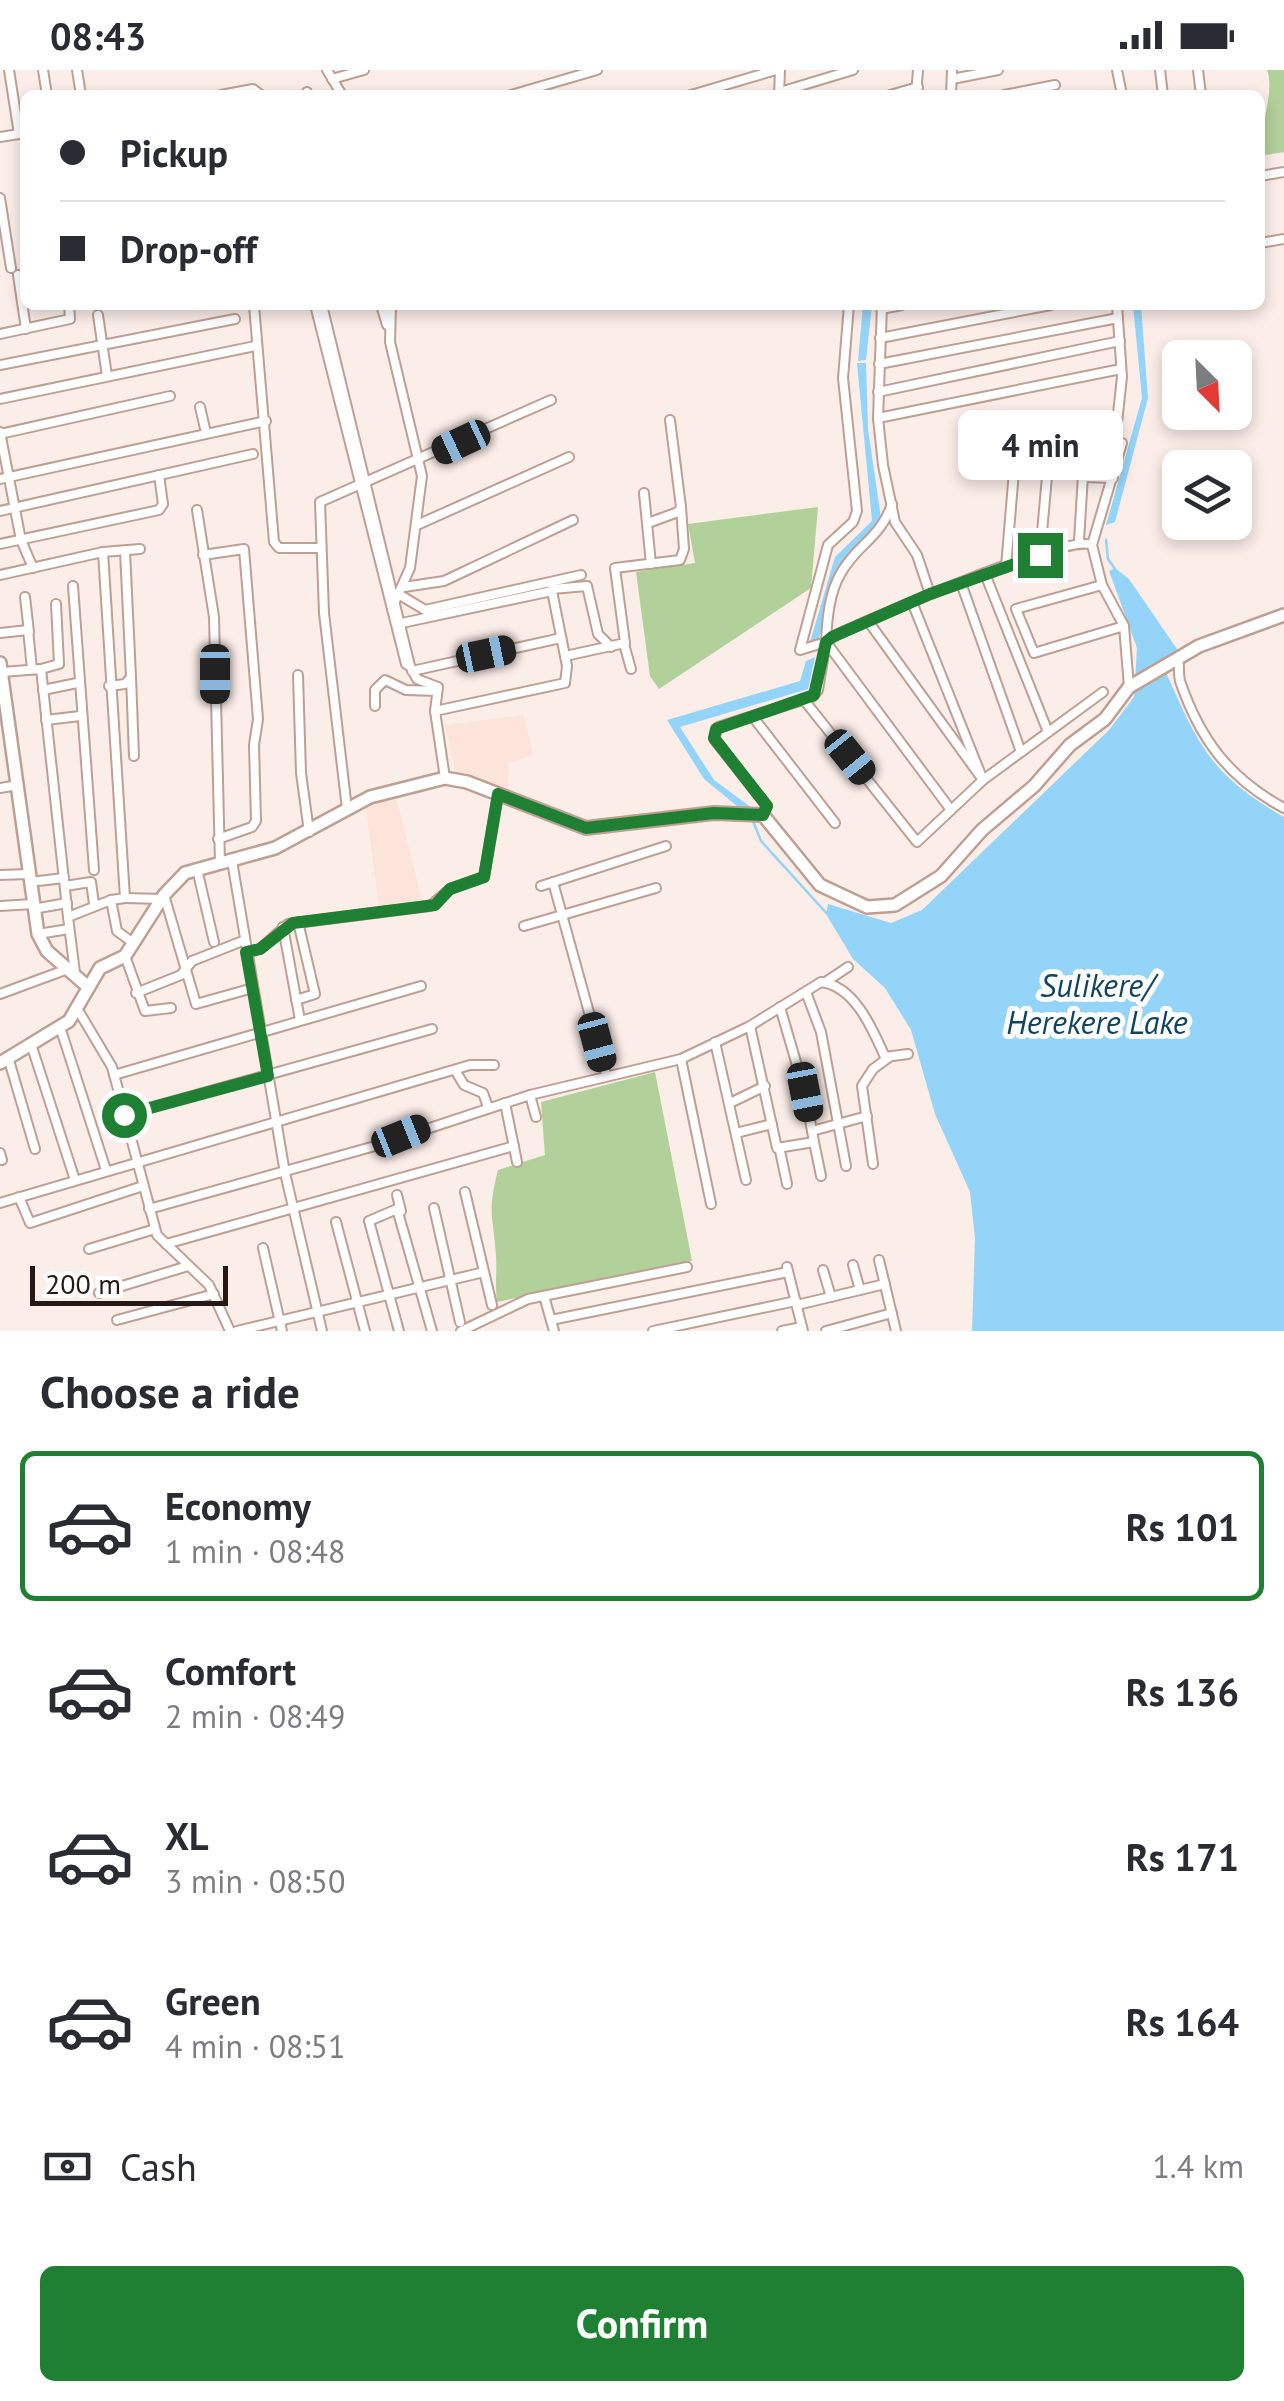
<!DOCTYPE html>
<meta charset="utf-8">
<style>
:root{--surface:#fff;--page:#f2f2f3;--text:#2b2b33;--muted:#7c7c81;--line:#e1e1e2;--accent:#1f8033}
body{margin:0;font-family:"PT Sans",sans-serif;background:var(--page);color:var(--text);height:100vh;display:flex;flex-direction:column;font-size:38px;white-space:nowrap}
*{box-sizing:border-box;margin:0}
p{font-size:32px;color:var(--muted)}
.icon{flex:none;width:55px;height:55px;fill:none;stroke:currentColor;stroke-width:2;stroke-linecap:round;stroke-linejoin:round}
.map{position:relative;height:1261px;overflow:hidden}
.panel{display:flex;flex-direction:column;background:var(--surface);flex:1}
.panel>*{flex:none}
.top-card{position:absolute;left:20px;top:20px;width:1245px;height:220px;border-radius:15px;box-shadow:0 5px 15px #0003;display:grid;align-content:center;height:220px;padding:0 40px;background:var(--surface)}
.needle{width:65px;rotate:156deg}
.fabs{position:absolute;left:1162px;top:270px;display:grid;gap:20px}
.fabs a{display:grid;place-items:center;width:90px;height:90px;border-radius:15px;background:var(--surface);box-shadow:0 5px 15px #0003;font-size:50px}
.scale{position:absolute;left:30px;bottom:25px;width:198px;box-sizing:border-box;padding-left:10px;border:5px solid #251915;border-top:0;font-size:28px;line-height:35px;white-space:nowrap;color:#251915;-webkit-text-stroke:8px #fff;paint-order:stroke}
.end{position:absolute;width:45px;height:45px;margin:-22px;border:12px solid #1f8033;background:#fff;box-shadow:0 0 0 5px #fff}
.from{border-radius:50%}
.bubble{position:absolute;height:70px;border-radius:15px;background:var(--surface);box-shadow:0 5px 15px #0003;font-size:32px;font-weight:800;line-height:70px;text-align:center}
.car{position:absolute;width:30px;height:60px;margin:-30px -15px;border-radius:12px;box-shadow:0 0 8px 2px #0007;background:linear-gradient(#222 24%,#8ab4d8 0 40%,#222 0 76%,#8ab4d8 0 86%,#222 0)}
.top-card b{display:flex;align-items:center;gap:35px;height:95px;font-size:38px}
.top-card b+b{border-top:2px solid var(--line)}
.top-card i{width:25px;height:25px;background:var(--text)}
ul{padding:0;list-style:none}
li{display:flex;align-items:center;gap:30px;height:150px;margin:0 20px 15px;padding:0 20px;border:5px solid transparent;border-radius:15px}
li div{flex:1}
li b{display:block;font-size:38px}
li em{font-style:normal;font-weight:800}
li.current{border-color:var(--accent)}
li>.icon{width:90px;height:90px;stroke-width:1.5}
h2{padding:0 40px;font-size:45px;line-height:120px}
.pay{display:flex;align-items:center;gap:25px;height:110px;padding:0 40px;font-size:38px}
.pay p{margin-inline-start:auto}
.cta{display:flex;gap:20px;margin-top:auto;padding:20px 40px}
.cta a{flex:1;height:115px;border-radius:15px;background:var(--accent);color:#fff;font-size:40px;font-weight:800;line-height:115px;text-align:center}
.status{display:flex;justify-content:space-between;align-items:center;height:70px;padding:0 50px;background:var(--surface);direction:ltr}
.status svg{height:28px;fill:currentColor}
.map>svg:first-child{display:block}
</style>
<div class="status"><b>08:43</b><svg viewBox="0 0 49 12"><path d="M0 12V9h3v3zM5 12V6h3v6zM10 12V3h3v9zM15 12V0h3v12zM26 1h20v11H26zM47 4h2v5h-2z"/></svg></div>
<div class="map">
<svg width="1284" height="1261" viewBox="0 0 1284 1261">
<rect width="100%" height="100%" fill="#fbede8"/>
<g fill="#fde4da">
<path d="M524,645L533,685L508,693L509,722L456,705L445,655Z"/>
<path d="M396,727L422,830L379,837L366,738Z"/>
</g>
<g fill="#b2d09a">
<path d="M1267,0H1284V82L1260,86C1260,57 1275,21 1267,0Z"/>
<path d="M818,437L811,518L659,619L650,606L636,502L695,493L688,454Z"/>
<path d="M655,1002L692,1191L497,1232C495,1215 497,1200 496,1185C493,1143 487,1144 498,1100L545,1085L541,1032Z"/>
</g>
<g fill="#95d4f9">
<path d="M863,235H872L866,290L858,291Z"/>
<path d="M1133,235H1141L1148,328L1115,452L1106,455L1142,328Z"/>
<path d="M857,293H866L868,359L881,448L878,459L837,503L819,568L810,572L835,487L872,451Z"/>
<path d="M1115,498L1129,509L1179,582L1164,598C1198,674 1209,704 1284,747V1261H972L975,1168L970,1122L935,1044L911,960L885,918L853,889L826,844L828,834L891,853L922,840L1109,660L1134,627L1137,578L1109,501Z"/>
<path d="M815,587L808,619L680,657L714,710L752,738L743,741L704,709L667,650L800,611L806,591Z"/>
</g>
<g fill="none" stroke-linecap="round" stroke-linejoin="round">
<g stroke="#95d4f9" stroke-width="2.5">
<path d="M1106,470L1108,489L1115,499"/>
<path d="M753,751L761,771L829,846"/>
</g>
<g stroke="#be9f93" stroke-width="12">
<g id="street">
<path d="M9,0L19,64"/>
<path d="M43,0L47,25"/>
<path d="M77,0L81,25"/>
<path d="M327,0L342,25"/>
<path d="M1117,0L1122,25"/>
<path d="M1160,0L1163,25"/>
<path d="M1198,0L1201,25"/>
<path d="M332,9L364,0"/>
<path d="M952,9L998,0"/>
<path d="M307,22L308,25"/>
<path d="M780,22L853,0"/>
<path d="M221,25L253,19L261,25"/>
<path d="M511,25L597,0"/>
<path d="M691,25L776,0"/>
<path d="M779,25L780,0"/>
<path d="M890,25L918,17"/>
<path d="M916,25L918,0"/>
<path d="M951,25L952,0"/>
<path d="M1004,25L1055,15"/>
<path d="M0,67L25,63"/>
<path d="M1260,106L1284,102"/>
<path d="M0,128L11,198"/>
<path d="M1260,173L1284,169"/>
<path d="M18,205L26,259"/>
<path d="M254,235L274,472L279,478H321"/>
<path d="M315,235L406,594L410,596L322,235"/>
<path d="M381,235L387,255"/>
<path d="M391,235L390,272L422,406L410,498L396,529"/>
<path d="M882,235L878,348L883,395L895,452L917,485L930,524"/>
<path d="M881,239L902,235"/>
<path d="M98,245L107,306"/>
<path d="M0,264L70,249L69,235"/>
<path d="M880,268L1051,235"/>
<path d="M879,294L1118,248"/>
<path d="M0,295L235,249"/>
<path d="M878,322L1120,271"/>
<path d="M0,329L255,276"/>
<path d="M200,337L206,363"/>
<path d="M878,348L1121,299"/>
<path d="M0,362L21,470L33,498"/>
<path d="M0,364L170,326"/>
<path d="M1115,371L1122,307L1117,235"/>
<path d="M1083,407L1113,408"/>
<path d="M0,409L266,351"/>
<path d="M644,423L651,494"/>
<path d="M892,434C880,469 857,474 841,503C829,523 827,550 826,572L951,740"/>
<path d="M197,440L214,547L220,793"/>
<path d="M0,441L253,384"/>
<path d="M648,453L678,442L681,437L670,350"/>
<path d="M417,455L569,387"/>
<path d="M1079,471L1085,372"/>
<path d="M0,474L159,440L163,434L159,405"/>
<path d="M103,482L140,479"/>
<path d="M203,485L244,479L258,649L254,675L256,751L252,757L218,769"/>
<path d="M1040,485L1050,373"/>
<path d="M1006,497L1016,377L1122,373L1092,475L1102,515L1124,556L1129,617"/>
<path d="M985,504L1048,662"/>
<path d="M0,505L103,482L125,828L111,830L117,861L132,872"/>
<path d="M961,513L1021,682"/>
<path d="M1102,515L1016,539L1034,583L1124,556"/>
<path d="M73,516L94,800"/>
<path d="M404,517L444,511L573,450"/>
<path d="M552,519L587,516L598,564L611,577"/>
<path d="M400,525L425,540L581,505"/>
<path d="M25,527L29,562"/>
<path d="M912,532L983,710L1103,622"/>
<path d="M402,553L552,521L567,596L565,613L435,641"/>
<path d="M0,563L28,560L32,599"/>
<path d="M826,572L800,580L828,475L853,452L857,441L843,308L849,235"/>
<path d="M624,574L631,599"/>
<path d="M565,586L625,573L615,498L680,490L684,479L681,437"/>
<path d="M1178,588C1180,597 1178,603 1180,611C1200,670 1230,709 1284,738"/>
<path d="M410,596L417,609L438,617L435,641L445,708"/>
<path d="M41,599L59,594L56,534"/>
<path d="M412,601L561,568"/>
<path d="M2,602L41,599L68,847"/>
<path d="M298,605L301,703L309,762"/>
<path d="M131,607L134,686"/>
<path d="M109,616L125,614L131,607L125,481"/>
<path d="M43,620L77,613"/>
<path d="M804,630L917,772L983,710L868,551"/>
<path d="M375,636V620L385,610L406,620L437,621"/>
<path d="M753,647L835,753"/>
<path d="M46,650L80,646"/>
<path d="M0,718L18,715"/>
<path d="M347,739L324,543L320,432L551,330"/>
<path d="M763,745L767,736L714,669L718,657L812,627L818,620L826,572L838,564C873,548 1067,463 1092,475"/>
<path d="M232,791L285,1103L322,1261"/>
<path d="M197,799L214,872"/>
<path d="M0,805L29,804"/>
<path d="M30,812L64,808"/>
<path d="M553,812L606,1004"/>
<path d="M65,816L91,812L94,834"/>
<path d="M541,816L666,776"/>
<path d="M164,825L196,934L253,918"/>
<path d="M125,828L162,829"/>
<path d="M0,836L33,834"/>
<path d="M33,839L67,833"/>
<path d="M524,856L656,818"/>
<path d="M283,857L300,950"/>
<path d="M38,864L69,859"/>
<path d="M247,882L260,879L288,854L430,836L450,819L484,807L498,725"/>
<path d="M125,886L145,941L171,938"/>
<path d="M75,903L68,847L111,830"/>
<path d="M827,911L848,897"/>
<path d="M806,922L821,962L846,1096"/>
<path d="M136,923L181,905L192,891L245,870"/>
<path d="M0,924L65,900"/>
<path d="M296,930L315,924L298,852"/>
<path d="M78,940L112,997L157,1165L209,1215L230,1261"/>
<path d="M750,956L777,1078L814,1072L805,1023L780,937"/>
<path d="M61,960L106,1100"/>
<path d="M715,972L746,1110"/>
<path d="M31,974L75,1110"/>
<path d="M8,987L35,1079"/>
<path d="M681,989L711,1134"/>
<path d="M455,1000L464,1015L483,1023L488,1037"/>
<path d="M114,1005L421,916"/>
<path d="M530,1025L536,1047"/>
<path d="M505,1033L517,1092"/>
<path d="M730,1033L765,1016"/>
<path d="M124,1045L432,959"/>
<path d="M812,1061L867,1046"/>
<path d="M736,1063L772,1054"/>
<path d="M814,1072L821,1106"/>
<path d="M780,1081L787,1114"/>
<path d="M0,1083L2,1090"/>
<path d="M873,1094L862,1016L873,999L888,988"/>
<path d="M465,1122L492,1235"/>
<path d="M397,1125L401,1141"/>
<path d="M19,1127L30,1153L143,1116"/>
<path d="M0,1133L470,995H494"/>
<path d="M434,1138L460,1252"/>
<path d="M149,1139L375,1076L530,1025L681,989L750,956L821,912C855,916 873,960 885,987L908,984"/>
<path d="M336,1152L365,1261"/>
<path d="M166,1174L514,1076"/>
<path d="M263,1178L282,1261"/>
<path d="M89,1179L155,1159"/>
<path d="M879,1190L896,1261"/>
<path d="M853,1195L860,1220"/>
<path d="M787,1197L803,1261"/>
<path d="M823,1200L831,1227"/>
<path d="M99,1223L188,1196"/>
<path d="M544,1226L554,1261"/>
<path d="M797,1235L885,1214"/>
<path d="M117,1250L214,1224"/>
<path d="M551,1250L788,1202"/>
<path d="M237,1261L484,1202"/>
<path d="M399,1261L369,1151L397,1139L432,1261"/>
<path d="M461,1261L528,1229L687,1197"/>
<path d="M653,1261L796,1231"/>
<path d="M782,1261L802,1257"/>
<path d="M826,1261L892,1243"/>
</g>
</g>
<g stroke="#be9f93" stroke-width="16">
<g id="secondary">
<path d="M0,593L38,864L47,881L87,916"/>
<path d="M0,993L69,951L100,898L125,886L164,825L185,803L275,778L370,727L445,708L467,712L586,758L714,743L763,745L820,815L867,837L895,835L941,806L982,760L1034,716L1070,675L1105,649L1129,617L1199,576L1284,545"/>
</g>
</g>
<use href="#street" stroke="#fff" stroke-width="8"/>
<use href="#secondary" stroke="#fff" stroke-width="11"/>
</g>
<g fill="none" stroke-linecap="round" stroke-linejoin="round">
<path stroke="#1f8033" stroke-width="12" d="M124,1045L268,1006L246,882L260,879L293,853L435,835L450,819L484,807L498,724L586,758L714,743L763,745L767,736L714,668L716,659L814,625L826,572L832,567L930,524L1040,485"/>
</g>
<g text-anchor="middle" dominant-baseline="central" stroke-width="10" stroke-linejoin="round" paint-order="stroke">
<g font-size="32" font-style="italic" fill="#11445d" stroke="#fff">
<text x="1097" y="915">Sulikere/<tspan x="1097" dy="37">Herekere Lake</tspan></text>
</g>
</g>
</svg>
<div class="fabs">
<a><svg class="needle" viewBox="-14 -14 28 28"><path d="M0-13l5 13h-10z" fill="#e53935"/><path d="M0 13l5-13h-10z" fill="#7c7c81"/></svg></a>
<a><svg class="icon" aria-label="layers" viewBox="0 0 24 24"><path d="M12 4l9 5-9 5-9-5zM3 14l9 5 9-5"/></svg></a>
</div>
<div class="scale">200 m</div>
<i class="end from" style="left:124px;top:1045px"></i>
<i class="end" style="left:1040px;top:485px"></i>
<div class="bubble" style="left:958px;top:340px;width:165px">4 min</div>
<i class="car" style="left:461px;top:372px;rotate:245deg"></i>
<i class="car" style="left:486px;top:584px;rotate:78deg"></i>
<i class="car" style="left:215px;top:604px;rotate:180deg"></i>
<i class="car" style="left:850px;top:687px;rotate:141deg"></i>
<i class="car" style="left:597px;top:972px;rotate:165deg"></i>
<i class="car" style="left:805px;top:1022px;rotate:169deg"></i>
<i class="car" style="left:401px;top:1066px;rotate:68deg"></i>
<div class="top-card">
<b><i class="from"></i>Pickup</b>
<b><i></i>Drop-off</b>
</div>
</div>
<section class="panel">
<h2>Choose a ride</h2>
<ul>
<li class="current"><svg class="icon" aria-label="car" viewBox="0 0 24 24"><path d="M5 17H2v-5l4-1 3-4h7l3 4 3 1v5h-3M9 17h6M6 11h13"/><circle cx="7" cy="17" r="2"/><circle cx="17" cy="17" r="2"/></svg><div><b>Economy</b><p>1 min · 08:48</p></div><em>Rs 101</em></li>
<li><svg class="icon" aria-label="car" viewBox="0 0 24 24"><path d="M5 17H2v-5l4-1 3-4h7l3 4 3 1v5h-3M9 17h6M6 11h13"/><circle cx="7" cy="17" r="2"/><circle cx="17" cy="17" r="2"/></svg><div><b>Comfort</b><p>2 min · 08:49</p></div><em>Rs 136</em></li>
<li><svg class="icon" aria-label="car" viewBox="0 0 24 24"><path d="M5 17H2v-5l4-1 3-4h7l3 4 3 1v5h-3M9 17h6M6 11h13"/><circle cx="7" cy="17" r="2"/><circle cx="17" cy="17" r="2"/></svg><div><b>XL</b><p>3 min · 08:50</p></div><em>Rs 171</em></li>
<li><svg class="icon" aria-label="car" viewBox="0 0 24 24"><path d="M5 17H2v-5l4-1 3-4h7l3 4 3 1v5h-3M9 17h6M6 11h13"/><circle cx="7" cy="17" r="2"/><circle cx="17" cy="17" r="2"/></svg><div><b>Green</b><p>4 min · 08:51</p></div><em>Rs 164</em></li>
</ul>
<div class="pay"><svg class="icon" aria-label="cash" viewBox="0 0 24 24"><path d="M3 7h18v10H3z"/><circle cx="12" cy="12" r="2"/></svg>Cash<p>1.4 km</p></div>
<div class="cta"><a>Confirm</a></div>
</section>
